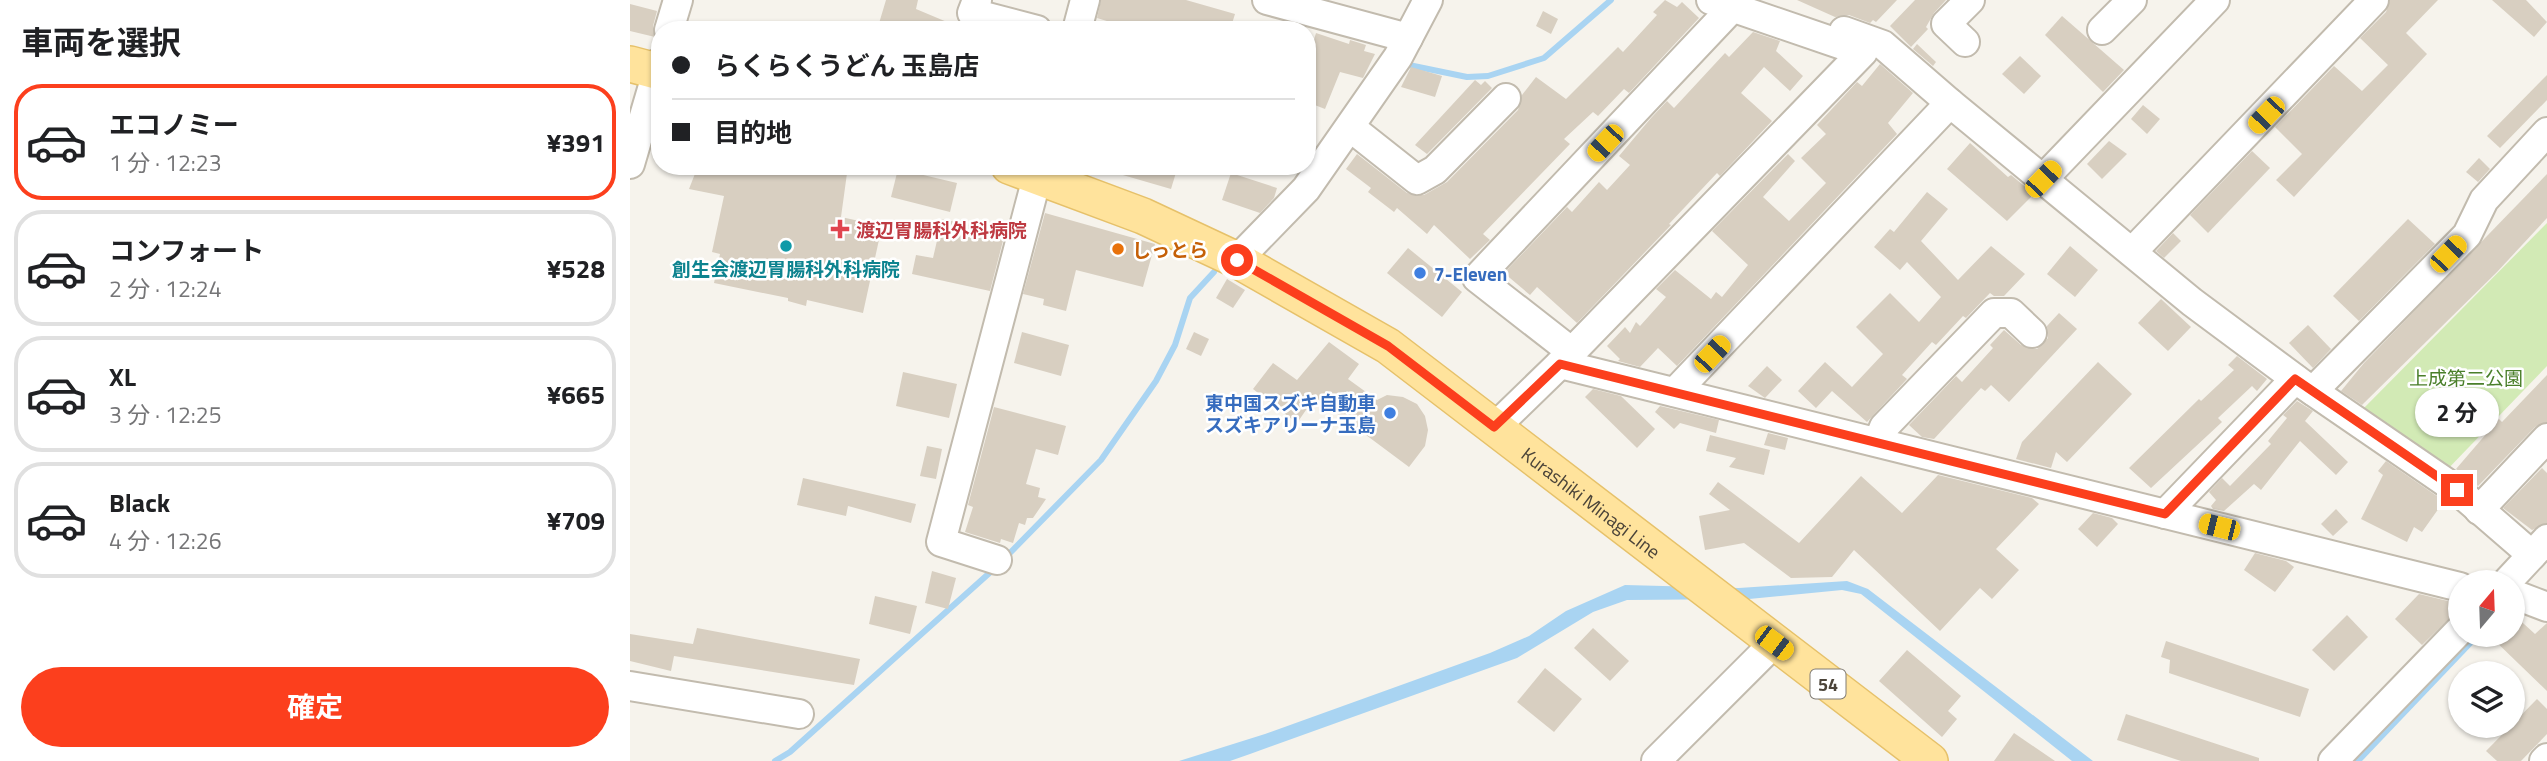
<!DOCTYPE html>
<html lang="ja">
<meta charset="utf-8">
<style>
:root{--surface:#fff;--page:#f2f2f2;--text:#202124;--muted:#757577;--line:#e0e0e0;--accent:#fc3f1d}
body{margin:0;font-family:"Titillium Web","Noto Sans JP",sans-serif;background:var(--page);color:var(--text);height:100vh;display:flex;flex-direction:column;font-size:26px;white-space:nowrap}
*{box-sizing:border-box;margin:0}
p{font-size:23px;color:var(--muted)}
.icon{flex:none;width:38px;height:38px;fill:none;stroke:currentColor;stroke-width:2;stroke-linecap:round;stroke-linejoin:round}
.map{position:relative;flex:1;overflow:hidden}
.sheet{display:flex;flex-direction:column;background:var(--surface);width:630px}
.sheet>*{flex:none}
.guide{position:absolute;left:21px;top:21px;width:665px;height:154px;border-radius:28px;box-shadow:0 2px 5px #0004;display:grid;align-content:center;height:154px;padding:0 21px;background:var(--surface)}
.needle{width:46px;rotate:19deg}
.controls{position:absolute;left:1818px;top:570px;display:grid;gap:14px}
.controls a{display:grid;place-items:center;width:77px;height:77px;border-radius:50%;background:var(--surface);box-shadow:0 2px 5px #0004;font-size:35px}
.end{position:absolute;width:32px;height:32px;margin:-16px;border:9px solid #fc3f1d;background:#fff;box-shadow:0 0 0 4px #fff}
.from{border-radius:50%}
.bubble{position:absolute;height:49px;border-radius:24px;background:var(--surface);box-shadow:0 2px 5px #0004;font-size:23px;font-weight:700;line-height:49px;text-align:center}
.car{position:absolute;width:21px;height:42px;margin:-21px -10px;border-radius:9px;box-shadow:0 0 5px 2px #0007;background:linear-gradient(#f5c518 24%,#345 0 40%,#f5c518 0 76%,#345 0 86%,#f5c518 0)}
.guide b{display:flex;align-items:center;gap:24px;height:66px;font-size:26px}
.guide b+b{border-top:2px solid var(--line)}
.guide i{width:18px;height:18px;background:var(--text)}
ul{padding:0;list-style:none}
li{display:flex;align-items:center;gap:21px;height:116px;margin:0 14px 10px;padding:0 7px;border:4px solid var(--line);border-radius:28px}
li div{flex:1}
li b{display:block;font-size:26px}
li em{font-style:normal;font-weight:700}
li.current{border-color:var(--accent)}
li>.icon{width:63px;height:63px;stroke-width:1.5}
h2{padding:0 21px;font-size:32px;line-height:84px}
.primary-button{display:flex;gap:14px;margin-top:auto;padding:14px 21px}
.primary-button a{flex:1;height:80px;border-radius:42px;background:var(--accent);color:#fff;font-size:28px;font-weight:700;line-height:80px;text-align:center}
main{display:flex;flex:1;min-height:0}
.map>svg:first-child{display:block}
</style>
<main>
<section class="sheet">
<h2>車両を選択</h2>
<ul>
<li class="current"><svg class="icon" aria-label="car" viewBox="0 0 24 24"><path d="M5 17H2v-5l4-1 3-4h7l3 4 3 1v5h-3M9 17h6M6 11h13"/><circle cx="7" cy="17" r="2"/><circle cx="17" cy="17" r="2"/></svg><div><b>エコノミー</b><p>1 分 · 12:23</p></div><em>¥391</em></li>
<li><svg class="icon" aria-label="car" viewBox="0 0 24 24"><path d="M5 17H2v-5l4-1 3-4h7l3 4 3 1v5h-3M9 17h6M6 11h13"/><circle cx="7" cy="17" r="2"/><circle cx="17" cy="17" r="2"/></svg><div><b>コンフォート</b><p>2 分 · 12:24</p></div><em>¥528</em></li>
<li><svg class="icon" aria-label="car" viewBox="0 0 24 24"><path d="M5 17H2v-5l4-1 3-4h7l3 4 3 1v5h-3M9 17h6M6 11h13"/><circle cx="7" cy="17" r="2"/><circle cx="17" cy="17" r="2"/></svg><div><b>XL</b><p>3 分 · 12:25</p></div><em>¥665</em></li>
<li><svg class="icon" aria-label="car" viewBox="0 0 24 24"><path d="M5 17H2v-5l4-1 3-4h7l3 4 3 1v5h-3M9 17h6M6 11h13"/><circle cx="7" cy="17" r="2"/><circle cx="17" cy="17" r="2"/></svg><div><b>Black</b><p>4 分 · 12:26</p></div><em>¥709</em></li>
</ul>
<div class="primary-button"><a>確定</a></div>
</section>
<div class="map">
<svg width="1917" height="761" viewBox="0 0 1917 761">
<rect width="100%" height="100%" fill="#f6f3ec"/>
<path fill="#d2eab5" d="M1917,223V366L1813,474L1730,412Z"/>
<g fill="#a9d4f2">
<path d="M1217,581L1238,589L1463,761H1442L1231,594L1212,590L1119,599L997,600L963,612L887,658L620,754L600,761H549L635,734L860,653L899,636L936,611L995,585L1109,588Z"/>
<path d="M1836,635H1852L1732,761H1714Z"/>
</g>
<g fill="none" stroke-linecap="round" stroke-linejoin="round">
<g stroke="#a9d4f2" stroke-width="6">
<path d="M774,64L837,77L858,76L914,58L981,0"/>
<path d="M373,560L471,460L526,381L545,345L560,298L584,272"/>
<path d="M145,761L160,752L365,568"/>
</g>
</g>
<g fill="#d8cfc1">
<path d="M256,0H288L286,9L336,30H247Z"/>
<path d="M471,0H556L605,14L600,30H489L490,25L467,18Z"/>
<path d="M1035,0L1047,7L1052,2L1069,18L999,93L994,89L968,116L963,112L934,139L940,144L853,234L860,240L840,259L804,225L797,234L767,208L764,212L738,192L741,188L716,169L727,154L777,193L794,195L817,182L888,110L892,95L906,77L936,99L988,47L993,52L1027,15L1023,12Z"/>
<path d="M1167,0H1267L1246,22L1243,20L1240,23L1219,15L1205,17Z"/>
<path d="M1285,0H1316L1304,13L1296,27L1298,29L1281,47L1260,26Z"/>
<path d="M1760,0H1808L1776,33L1797,54L1664,197L1646,180L1672,154L1645,127L1704,66L1732,91L1758,65L1730,38L1756,12Z"/>
<path d="M1862,0H1896L1917,22L1904,37Z"/>
<path d="M0,4L27,11L23,26L25,37L0,31Z"/>
<path d="M913,11L928,19L921,34L906,26Z"/>
<path d="M1432,16L1494,70L1473,92L1415,35Z"/>
<path d="M1123,32L1150,41L1146,51L1173,76L1160,91L1134,67L1111,93L1142,121L1090,176L1087,173L1039,224L1041,225L947,323L907,287L900,295L874,273L937,207L942,212L969,182L977,190L1000,165L989,156L1021,118L1037,101L1044,108L1095,53L1099,57Z"/>
<path d="M686,33L719,44L720,40L736,45L734,51L745,54L733,78L710,72L695,109L677,102V62Z"/>
<path d="M1287,44L1306,62L1303,66L1283,49Z"/>
<path d="M1390,56L1411,76L1394,94L1372,74Z"/>
<path d="M1250,64L1283,93L1258,123L1267,134L1047,366L1028,348L1010,367L988,361L990,359L977,346L995,327L1000,333L1006,322L1010,326L1036,297L1026,289L1045,270L1081,299L1086,292L1092,297L1118,265L1082,231L1158,154L1165,161L1133,197L1159,221L1196,183L1171,158L1196,134L1187,125L1227,82L1232,86Z"/>
<path d="M781,67L812,76L805,97L771,87Z"/>
<path d="M1917,75V100L1870,148L1857,136Z"/>
<path d="M845,80L851,85L855,81L862,88L797,154L785,145Z"/>
<path d="M1513,105L1530,119L1517,134L1501,119Z"/>
<path d="M1479,141L1497,154L1472,179L1457,164Z"/>
<path d="M1340,143L1378,177L1381,175L1404,194L1377,221L1317,169Z"/>
<path d="M1622,151L1640,168L1578,233L1560,215Z"/>
<path d="M1849,158L1860,169L1848,182L1836,172Z"/>
<path d="M68,166H218L211,217L252,226L233,313L177,300L176,306L158,301V298L84,283L90,254L82,252L94,196L59,189Z"/>
<path d="M480,166H548L541,189L479,171Z"/>
<path d="M268,169L327,183L320,212L261,197Z"/>
<path d="M601,173L647,188L644,198L630,213L592,200Z"/>
<path d="M1917,174V218L1867,272L1732,405L1711,391L1734,363Z"/>
<path d="M1297,192L1318,209L1291,241L1328,280L1361,246L1395,274L1374,296H1364L1360,293L1336,318L1333,316L1306,345L1302,342L1272,375L1277,379L1237,422L1202,391L1186,408L1168,391L1195,362L1222,387L1253,354L1226,327L1260,293L1289,322L1311,297L1277,262L1270,270L1244,247L1260,229L1264,232Z"/>
<path d="M415,213L525,244L513,287L446,270L436,311L413,305L414,299L393,294Z"/>
<path d="M312,219L375,233L360,291L282,274L286,255L303,258Z"/>
<path d="M1778,219L1805,244L1729,321L1703,296Z"/>
<path d="M1543,233L1551,241L1534,258L1526,251Z"/>
<path d="M1440,246L1468,270L1445,297L1417,274Z"/>
<path d="M778,248L832,292L812,317L757,273Z"/>
<path d="M597,279L615,290L603,308L586,298Z"/>
<path d="M1531,299L1561,327L1538,351L1508,323Z"/>
<path d="M1429,313L1447,329L1379,402L1361,385L1355,391L1351,388L1304,439L1292,437L1279,425L1326,376L1332,382L1363,348L1360,345L1374,330L1391,345L1407,349L1418,338L1417,326Z"/>
<path d="M1678,325L1701,349L1683,368L1659,343Z"/>
<path d="M392,332L439,345L431,376L384,363Z"/>
<path d="M564,332L579,339L571,356L556,349Z"/>
<path d="M699,342L729,364L718,379L747,400L757,395L773,397L787,404L795,416L798,430L795,446L779,467L685,397L667,423L623,389L643,363L667,380Z"/>
<path d="M1607,356L1637,379L1627,391L1622,386L1588,418L1592,422L1521,488L1499,468L1569,399L1571,401L1604,370L1598,365Z"/>
<path d="M1468,362L1502,394L1437,462L1426,452L1421,468L1386,459L1392,442Z"/>
<path d="M1137,366L1152,380L1135,398L1118,386Z"/>
<path d="M273,372L327,384L319,418L266,406Z"/>
<path d="M1917,375V422L1905,427L1848,486L1826,469L1869,419L1872,422Z"/>
<path d="M963,389L991,396L1025,429L1007,448L955,397Z"/>
<path d="M1667,401L1683,411L1675,421L1718,462L1706,475L1670,441L1631,490L1624,484L1594,511L1583,509L1581,506L1586,500L1579,492L1592,478L1600,486L1641,444L1638,441L1657,418L1653,415Z"/>
<path d="M1030,406L1089,420L1086,433L1050,423L1044,429L1025,412Z"/>
<path d="M364,407L436,426L428,455L406,449L396,484L410,488L408,497L416,499L403,518H397L395,525L389,523L383,543L371,539L370,543L335,532L343,507L338,505Z"/>
<path d="M1138,433L1158,438L1155,450L1134,445Z"/>
<path d="M1080,435L1140,450L1134,475L1099,467L1106,458L1076,451Z"/>
<path d="M297,446L312,449L306,479L290,476Z"/>
<path d="M1756,461L1814,501L1792,532L1784,527L1777,542L1731,519L1753,475L1748,471Z"/>
<path d="M1912,468L1917,473V523L1902,530L1873,508Z"/>
<path d="M1308,475L1402,498L1409,504L1366,549L1389,570L1362,599L1350,588L1310,631L1224,550L1202,577L1161,578L1114,543L1075,550L1069,516L1100,510L1079,494L1088,482L1169,543L1231,476L1272,513Z"/>
<path d="M173,478L286,504L281,523L218,506L216,516L167,505Z"/>
<path d="M1706,509L1718,522L1703,536L1691,524Z"/>
<path d="M1463,513L1482,518L1488,524L1467,547L1448,529Z"/>
<path d="M1625,553L1656,561L1664,567L1645,592L1614,570Z"/>
<path d="M302,571L326,578L318,609L295,603Z"/>
<path d="M1789,594L1826,603L1822,616L1792,645L1765,619Z"/>
<path d="M245,596L287,606L280,634L239,624Z"/>
<path d="M1883,614L1905,634L1917,623V691L1859,635H1883Z"/>
<path d="M1717,615L1738,637L1704,671L1682,650Z"/>
<path d="M67,628L230,659L224,685L44,656L41,671L0,661V634L63,644Z"/>
<path d="M963,628L999,661L980,681L944,648Z"/>
<path d="M1536,641L1679,689L1670,717L1539,673L1540,660L1531,657Z"/>
<path d="M1277,650L1331,696L1318,711L1327,719L1312,737L1249,681Z"/>
<path d="M915,668L952,699L924,732L887,702Z"/>
<path d="M1907,699L1917,709V734L1891,761H1867L1856,751Z"/>
<path d="M1496,714L1629,758V761H1551L1487,740Z"/>
<path d="M1384,733L1425,761H1364Z"/>
</g>
<g fill="none" stroke-linecap="round" stroke-linejoin="round">
<g stroke="#c2bbae" stroke-width="32">
<g id="minor">
<path d="M347,0L342,13L407,30"/>
<path d="M637,0L778,38"/>
<path d="M39,30L48,0"/>
<path d="M447,30L455,0"/>
<path d="M1472,30L1502,0"/>
<path d="M1214,31L1253,45L1320,103"/>
<path d="M1335,42L1316,24L1340,0"/>
<path d="M720,127L787,180L805,170L876,98"/>
<path d="M0,164L30,62"/>
<path d="M1413,179L1585,0"/>
<path d="M1502,252L1744,0"/>
<path d="M607,260L676,189L768,57L798,0"/>
<path d="M942,352L847,278L1102,8"/>
<path d="M930,364L1830,587"/>
<path d="M1683,391L1837,235L1854,200L1917,132"/>
<path d="M1045,392L1320,103L1562,302L1671,383L1827,490L1902,555"/>
<path d="M865,427L930,364L1233,52L1081,0"/>
<path d="M1248,442L1254,427L1364,313H1381L1402,333"/>
<path d="M1849,510L1917,438"/>
<path d="M1535,514L1665,379"/>
<path d="M367,560L311,542L410,166"/>
<path d="M1876,583L1917,539"/>
<path d="M1883,594L1917,607"/>
<path d="M0,686L169,714"/>
<path d="M1026,761L1144,643"/>
<path d="M1703,761L1830,630"/>
<path d="M1914,761L1917,758"/>
</g>
</g>
<g stroke="#e6c16a" stroke-width="38">
<g id="major">
<path d="M0,64L30,72"/>
<path id="s1" d="M379,166L513,216L607,260L758,346L1300,761"/>
</g>
</g>
<use href="#minor" stroke="#fff" stroke-width="28"/>
<use href="#major" stroke="#ffe39c" stroke-width="35"/>
</g>
<g fill="none" stroke-linecap="round" stroke-linejoin="round">
<path stroke="#fc3f1d" stroke-width="9" d="M607,260L758,346L864,427L930,364L1535,514L1665,379L1827,490"/>
</g>
<path fill="#e0444e" stroke="#fff" stroke-width="2.5" d="M206.5 218.5h7v7h7v7h-7v7h-7v-7h-7v-7h7z"/>
<circle fill="#0f9aa8" stroke="#fff" stroke-width="2.5" cx="156" cy="246" r="7"/>
<circle fill="#e8710a" stroke="#fff" stroke-width="2.5" cx="488" cy="249" r="7"/>
<g fill="#3f7fe0" stroke="#fff" stroke-width="2.5">
<circle cx="790" cy="273" r="7"/>
<circle cx="760" cy="413" r="7"/>
</g>
<g text-anchor="middle" dominant-baseline="central" stroke-width="5" stroke-linejoin="round" paint-order="stroke">
<rect fill="#fff" stroke="#817c74" stroke-width="2" x="1180.5" y="669.5" width="35" height="29" rx="5"/>
<g font-size="18" font-weight="bold" fill="#4b4439">
<text x="1198" y="684">54</text>
</g>
<g font-size="19" font-weight="bold" fill="#be3a42" stroke="#fff" text-anchor="start">
<text x="226" y="229">渡辺胃腸科外科病院</text>
</g>
<g font-size="19" font-weight="bold" fill="#c56008" stroke="#fff" text-anchor="start">
<text x="502" y="249">しっとら</text>
</g>
<g font-size="19" font-weight="bold" fill="#0d838f" stroke="#fff">
<text x="156" y="268">創生会渡辺胃腸科外科病院</text>
</g>
<g font-size="19" font-weight="bold" fill="#366cbe" stroke="#fff" text-anchor="start">
<text x="804" y="273">7-Eleven</text>
<text x="746" y="402" text-anchor="end">東中国スズキ自動車<tspan x="746" dy="22">スズキアリーナ玉島</tspan></text>
</g>
<g font-size="19" fill="#4a7f2a" stroke="#fff">
<text x="1836" y="377">上成第二公園</text>
</g>
<g font-size="19" fill="#4b4439" stroke="#fff">
<text stroke="none"><textPath href="#s1" startOffset="677">Kurashiki Minagi Line</textPath></text>
</g>
</g>
</svg>
<div class="controls">
<a><svg class="needle" viewBox="-14 -14 28 28"><path d="M0-13l5 13h-10z" fill="#e53935"/><path d="M0 13l5-13h-10z" fill="#757577"/></svg></a>
<a><svg class="icon" aria-label="layers" viewBox="0 0 24 24"><path d="M12 4l9 5-9 5-9-5zM3 14l9 5 9-5"/></svg></a>
</div>
<i class="end from" style="left:607px;top:260px"></i>
<i class="end" style="left:1827px;top:490px"></i>
<div class="bubble" style="left:1785px;top:388px;width:84px">2 分</div>
<i class="car" style="left:1636px;top:115px;rotate:224deg"></i>
<i class="car" style="left:975px;top:143px;rotate:223deg"></i>
<i class="car" style="left:1413px;top:179px;rotate:44deg"></i>
<i class="car" style="left:1818px;top:254px;rotate:44deg"></i>
<i class="car" style="left:1082px;top:354px;rotate:43deg"></i>
<i class="car" style="left:1589px;top:527px;rotate:284deg"></i>
<i class="car" style="left:1144px;top:643px;rotate:127deg"></i>
<div class="guide">
<b><i class="from"></i>らくらくうどん 玉島店</b>
<b><i></i>目的地</b>
</div>
</div>
</main>
